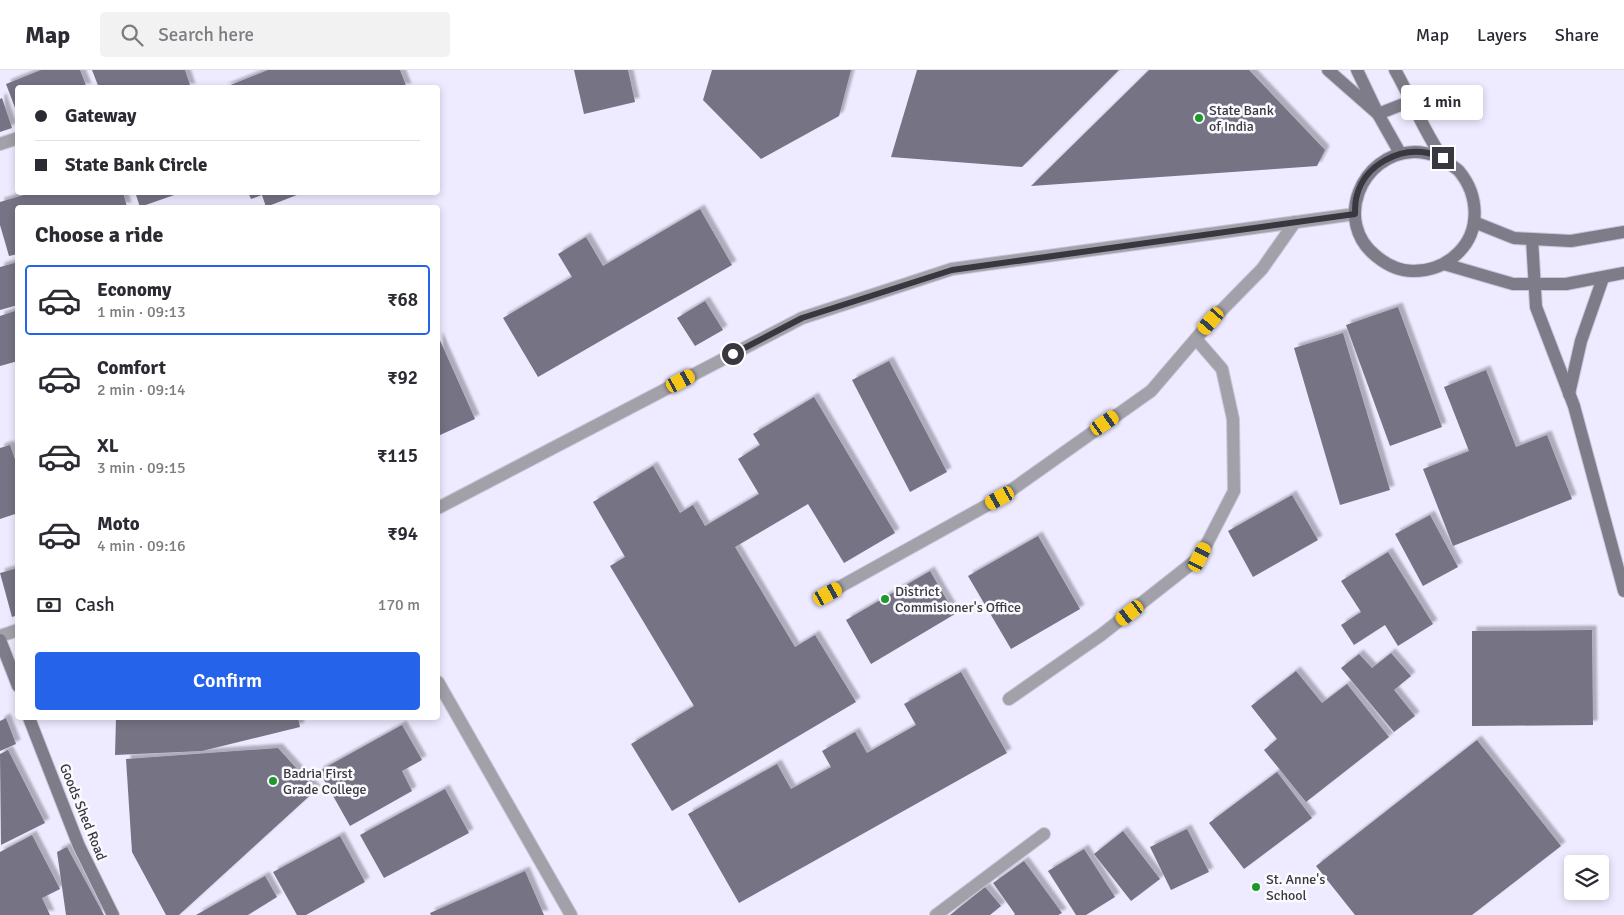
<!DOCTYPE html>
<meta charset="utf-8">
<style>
:root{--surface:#fff;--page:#f2f2f3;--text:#2b2b33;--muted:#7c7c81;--line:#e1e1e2;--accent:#2563eb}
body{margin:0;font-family:Signika,sans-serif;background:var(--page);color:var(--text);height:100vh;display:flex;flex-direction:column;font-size:19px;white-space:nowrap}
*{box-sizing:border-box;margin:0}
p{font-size:16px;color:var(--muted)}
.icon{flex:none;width:28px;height:28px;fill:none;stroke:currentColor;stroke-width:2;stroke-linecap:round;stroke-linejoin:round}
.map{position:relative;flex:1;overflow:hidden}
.side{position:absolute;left:15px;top:135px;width:425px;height:515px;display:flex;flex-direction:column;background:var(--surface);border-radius:5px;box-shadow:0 2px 8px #0003}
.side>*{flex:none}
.hud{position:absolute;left:15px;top:15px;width:425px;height:110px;border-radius:5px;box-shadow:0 2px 8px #0003;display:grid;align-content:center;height:110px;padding:0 20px;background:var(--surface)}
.controls{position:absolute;left:1564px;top:785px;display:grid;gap:10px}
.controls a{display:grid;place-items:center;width:45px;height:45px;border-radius:5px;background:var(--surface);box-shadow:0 2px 8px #0003;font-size:25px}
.end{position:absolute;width:22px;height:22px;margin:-11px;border:6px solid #393840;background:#fff;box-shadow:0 0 0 2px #fff}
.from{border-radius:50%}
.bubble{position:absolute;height:35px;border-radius:5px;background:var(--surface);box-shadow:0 2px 8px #0003;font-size:16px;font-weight:600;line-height:35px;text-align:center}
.car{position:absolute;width:15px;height:30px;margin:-15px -8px;border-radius:6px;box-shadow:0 0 4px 1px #0007;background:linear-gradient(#f5c518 24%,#345 0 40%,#f5c518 0 76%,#345 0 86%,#f5c518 0)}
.hud b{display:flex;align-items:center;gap:18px;height:48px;font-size:19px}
.hud b+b{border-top:1px solid var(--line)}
.hud i{width:12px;height:12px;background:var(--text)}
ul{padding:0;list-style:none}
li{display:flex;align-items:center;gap:15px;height:70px;margin:0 10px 8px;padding:0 10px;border:2px solid transparent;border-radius:5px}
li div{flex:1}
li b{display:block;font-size:19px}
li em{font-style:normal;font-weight:600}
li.selected{border-color:var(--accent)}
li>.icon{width:45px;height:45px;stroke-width:1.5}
h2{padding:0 20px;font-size:22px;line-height:60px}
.pay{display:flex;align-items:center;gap:12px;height:55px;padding:0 20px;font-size:19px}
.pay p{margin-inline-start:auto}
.button{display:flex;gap:10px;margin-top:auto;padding:10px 20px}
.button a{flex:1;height:58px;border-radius:5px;background:var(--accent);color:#fff;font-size:20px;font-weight:600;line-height:58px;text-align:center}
header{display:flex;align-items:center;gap:30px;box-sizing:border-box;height:70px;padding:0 25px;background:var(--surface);border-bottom:1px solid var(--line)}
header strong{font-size:24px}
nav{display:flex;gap:28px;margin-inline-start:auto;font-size:18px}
.search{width:350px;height:45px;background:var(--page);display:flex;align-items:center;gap:12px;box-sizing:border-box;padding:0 18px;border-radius:5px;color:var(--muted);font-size:19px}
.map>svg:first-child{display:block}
</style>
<header>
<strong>Map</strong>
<div class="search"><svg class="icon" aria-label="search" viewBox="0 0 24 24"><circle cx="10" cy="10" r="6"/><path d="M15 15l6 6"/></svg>Search here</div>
<nav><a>Map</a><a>Layers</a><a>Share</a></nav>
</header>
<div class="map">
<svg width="1624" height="845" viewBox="0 0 1624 845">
<defs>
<filter id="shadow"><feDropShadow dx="4.5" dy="-4.5" stdDeviation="1" flood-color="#0004"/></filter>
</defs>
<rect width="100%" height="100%" fill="#eeeaff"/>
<g fill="#767385" filter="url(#shadow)">
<path d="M41,0H80L87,18H18L17,43L6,14Z"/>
<path d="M92,0H185L191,18H99Z"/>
<path d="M268,0H400L407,18H223Z"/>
<path d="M574,0H628L635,32L584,44Z"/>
<path d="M712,0H851L839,46L761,89L703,30Z"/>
<path d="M917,0H1119L1022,97L891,87Z"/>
<path d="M1149,0H1249L1325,80L1317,96L1031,116Z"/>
<path d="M2,28L12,58L0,62V29Z"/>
<path d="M34,122H123L127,137L18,138V184L9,186L0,155V132Z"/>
<path d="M135,122H176L177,124L140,137Z"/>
<path d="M248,122H302V123L266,137L262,125L251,129Z"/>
<path d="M700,139L732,195L538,307L503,248L572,207L558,184L586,167L603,196Z"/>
<path d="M18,192V235L0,240V197Z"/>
<path d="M705,231L723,260L695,276L677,248Z"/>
<path d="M1398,237L1442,357L1390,376L1346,255Z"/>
<path d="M18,240V291L0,296V246Z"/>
<path d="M1343,263L1390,420L1340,435L1294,278Z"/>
<path d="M438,266L475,349L438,366Z"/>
<path d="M889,291L947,402L910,422L852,310Z"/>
<path d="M1486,300L1516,377L1547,365L1572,429L1453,476L1423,399L1469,381L1444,317Z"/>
<path d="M814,327L895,463L844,493L808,434L735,477L795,577L815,565L856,632L672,741L631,674L694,636L610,496L625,487L593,432L653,396L680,443L693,435L705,456L759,424L738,389L760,375L753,364Z"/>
<path d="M10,375L18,398V443L0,449V378Z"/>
<path d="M1292,425L1318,470L1253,507L1228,461Z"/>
<path d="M1430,445L1458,497L1423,516L1395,464Z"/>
<path d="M1038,466L1080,539L1011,579L968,506Z"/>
<path d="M1388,482L1433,554L1398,576L1385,555L1354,575L1341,555L1361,542L1341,511Z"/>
<path d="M18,498V545L12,547L0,503Z"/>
<path d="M930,501L955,544L871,594L846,550Z"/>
<path d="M1592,560L1593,655L1472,656V561Z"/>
<path d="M1391,583L1411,606L1394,620L1415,646L1394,662L1341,598L1359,584L1372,598Z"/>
<path d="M1296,601L1322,633L1347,614L1389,667L1306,732L1264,680L1277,669L1251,636Z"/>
<path d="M961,602L1007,683L739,833L688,744L777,694L791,719L831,697L822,681L855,662L867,683L916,655L904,634Z"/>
<path d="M6,648L16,674L0,681V651Z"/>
<path d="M116,648H298L300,657L202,681L115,685Z"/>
<path d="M402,655L422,690L402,701L412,721L350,756L319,701Z"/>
<path d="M1477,670L1561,776L1472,845H1355L1316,796Z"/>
<path d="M278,678L316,720L179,845H166L132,782L126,689Z"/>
<path d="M8,680L45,753L1,775L0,684Z"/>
<path d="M1277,702L1312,748L1244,799L1209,753Z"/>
<path d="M445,719L469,763L384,808L360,765Z"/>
<path d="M1187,759L1209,802L1171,820L1150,777Z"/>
<path d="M1123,761L1160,809L1131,831L1094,784Z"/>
<path d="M32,765L60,819L42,828L50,845H0V782Z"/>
<path d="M340,766L365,812L306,845H297L273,802Z"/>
<path d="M67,777L104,845H66L57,782Z"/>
<path d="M1084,779L1115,827L1086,845H1076L1048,801Z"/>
<path d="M1024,791L1062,843L1058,845H1014L1015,844L993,813Z"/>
<path d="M525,801L544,845H431L430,843Z"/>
<path d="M265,806L277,827L248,845H196Z"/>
<path d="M985,817L1001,836L990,845H950Z"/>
</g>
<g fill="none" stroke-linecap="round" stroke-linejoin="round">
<g stroke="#cac6d9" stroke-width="14">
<g id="lane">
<path d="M827,524L1000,428L1151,321L1211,251L1262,199L1295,152"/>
<path d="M1009,629L1101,565L1200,487L1234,421L1233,349L1222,299L1196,269"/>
</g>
</g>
<g stroke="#cac6d9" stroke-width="14">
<g id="street">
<path d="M0,74L18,68"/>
<path d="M438,438L802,248L952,199L1355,144"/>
<path d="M0,566L18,560"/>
<path d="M438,612L571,845"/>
<path d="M936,845L1044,764"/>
</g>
</g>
<g stroke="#cac6d9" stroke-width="14">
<g id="secondary">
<path d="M1328,0L1378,44L1411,31"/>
<path d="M1357,0L1378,44L1400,83"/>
<path d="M1395,0C1411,28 1423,60 1442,87C1446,93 1454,96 1459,101C1479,125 1481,161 1458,183C1446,195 1430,201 1413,201C1399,201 1387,195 1376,186C1333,152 1361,84 1413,82C1424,81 1433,85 1443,88"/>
<path d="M1474,152L1514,168L1532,169L1571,171L1624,162"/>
<path d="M1532,169L1536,237L1574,336L1624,521"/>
<path d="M1444,194L1513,214H1566L1624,203"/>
<path d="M1569,324L1581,271L1603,208"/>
<path d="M0,570L18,616"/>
<path d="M29,648L79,776L113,845"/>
</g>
</g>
<use href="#lane" stroke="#a2a1a9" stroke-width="12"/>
<use href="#street" stroke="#a2a1a9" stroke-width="12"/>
<use href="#secondary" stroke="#7e7c88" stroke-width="12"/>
</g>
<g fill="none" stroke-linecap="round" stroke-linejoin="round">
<path stroke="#393840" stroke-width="6" d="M733,284L802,248L952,200L1355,144C1355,138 1355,131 1357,125C1365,95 1399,77 1428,83C1433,84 1438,87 1443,88"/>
</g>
<g fill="#1d982b" stroke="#fafafe" stroke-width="2">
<circle cx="1199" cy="48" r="5"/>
<circle cx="885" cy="529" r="5"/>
<circle cx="273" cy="711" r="5"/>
<circle cx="1256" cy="817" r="5"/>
</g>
<g text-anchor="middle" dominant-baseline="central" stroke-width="5" stroke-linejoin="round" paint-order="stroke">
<g font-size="14" fill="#393840" stroke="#fafafe" text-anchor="start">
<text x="1209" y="40">State Bank<tspan x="1209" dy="16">of India</tspan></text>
<text x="895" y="521">District<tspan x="895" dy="16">Commisioner's Office</tspan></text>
<text x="283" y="703">Badria First<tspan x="283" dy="16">Grade College</tspan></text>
<text x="1266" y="809">St. Anne's<tspan x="1266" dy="16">School</tspan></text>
</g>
<g font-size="14" fill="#393840" stroke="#fafafe">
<text transform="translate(83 742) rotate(68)">Goods Shed Road</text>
</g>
</g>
</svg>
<div class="controls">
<a><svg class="icon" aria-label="layers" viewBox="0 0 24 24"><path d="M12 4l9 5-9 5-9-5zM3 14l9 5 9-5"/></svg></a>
</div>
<i class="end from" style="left:733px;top:284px"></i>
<i class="end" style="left:1443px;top:88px"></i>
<div class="bubble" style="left:1401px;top:15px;width:82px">1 min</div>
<i class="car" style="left:1211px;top:251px;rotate:221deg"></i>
<i class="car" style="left:681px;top:311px;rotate:62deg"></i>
<i class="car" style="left:1105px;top:353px;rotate:55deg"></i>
<i class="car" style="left:1000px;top:428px;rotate:241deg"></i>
<i class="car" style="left:1200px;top:487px;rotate:27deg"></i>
<i class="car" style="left:828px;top:524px;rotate:61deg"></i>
<i class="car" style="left:1130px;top:543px;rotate:232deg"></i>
<div class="hud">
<b><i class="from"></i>Gateway</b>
<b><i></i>State Bank Circle</b>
</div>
<section class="side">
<h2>Choose a ride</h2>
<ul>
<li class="selected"><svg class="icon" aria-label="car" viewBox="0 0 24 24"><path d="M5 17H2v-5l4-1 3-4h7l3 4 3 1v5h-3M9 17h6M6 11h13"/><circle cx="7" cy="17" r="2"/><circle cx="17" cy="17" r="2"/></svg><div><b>Economy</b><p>1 min · 09:13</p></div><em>₹68</em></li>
<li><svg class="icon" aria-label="car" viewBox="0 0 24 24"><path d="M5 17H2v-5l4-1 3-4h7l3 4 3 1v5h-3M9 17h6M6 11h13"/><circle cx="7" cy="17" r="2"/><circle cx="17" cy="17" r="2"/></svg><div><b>Comfort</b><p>2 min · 09:14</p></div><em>₹92</em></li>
<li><svg class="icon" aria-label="car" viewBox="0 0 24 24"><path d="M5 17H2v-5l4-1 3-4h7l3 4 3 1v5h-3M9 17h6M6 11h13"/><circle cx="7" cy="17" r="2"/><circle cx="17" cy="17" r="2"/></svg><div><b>XL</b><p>3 min · 09:15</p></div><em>₹115</em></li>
<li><svg class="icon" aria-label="car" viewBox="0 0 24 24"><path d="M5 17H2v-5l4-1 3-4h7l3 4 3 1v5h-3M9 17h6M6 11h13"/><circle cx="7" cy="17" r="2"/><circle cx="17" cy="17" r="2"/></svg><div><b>Moto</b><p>4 min · 09:16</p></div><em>₹94</em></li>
</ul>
<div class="pay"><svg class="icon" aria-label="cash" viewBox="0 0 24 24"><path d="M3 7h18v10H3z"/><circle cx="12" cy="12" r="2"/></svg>Cash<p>170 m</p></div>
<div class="button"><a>Confirm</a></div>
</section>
</div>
